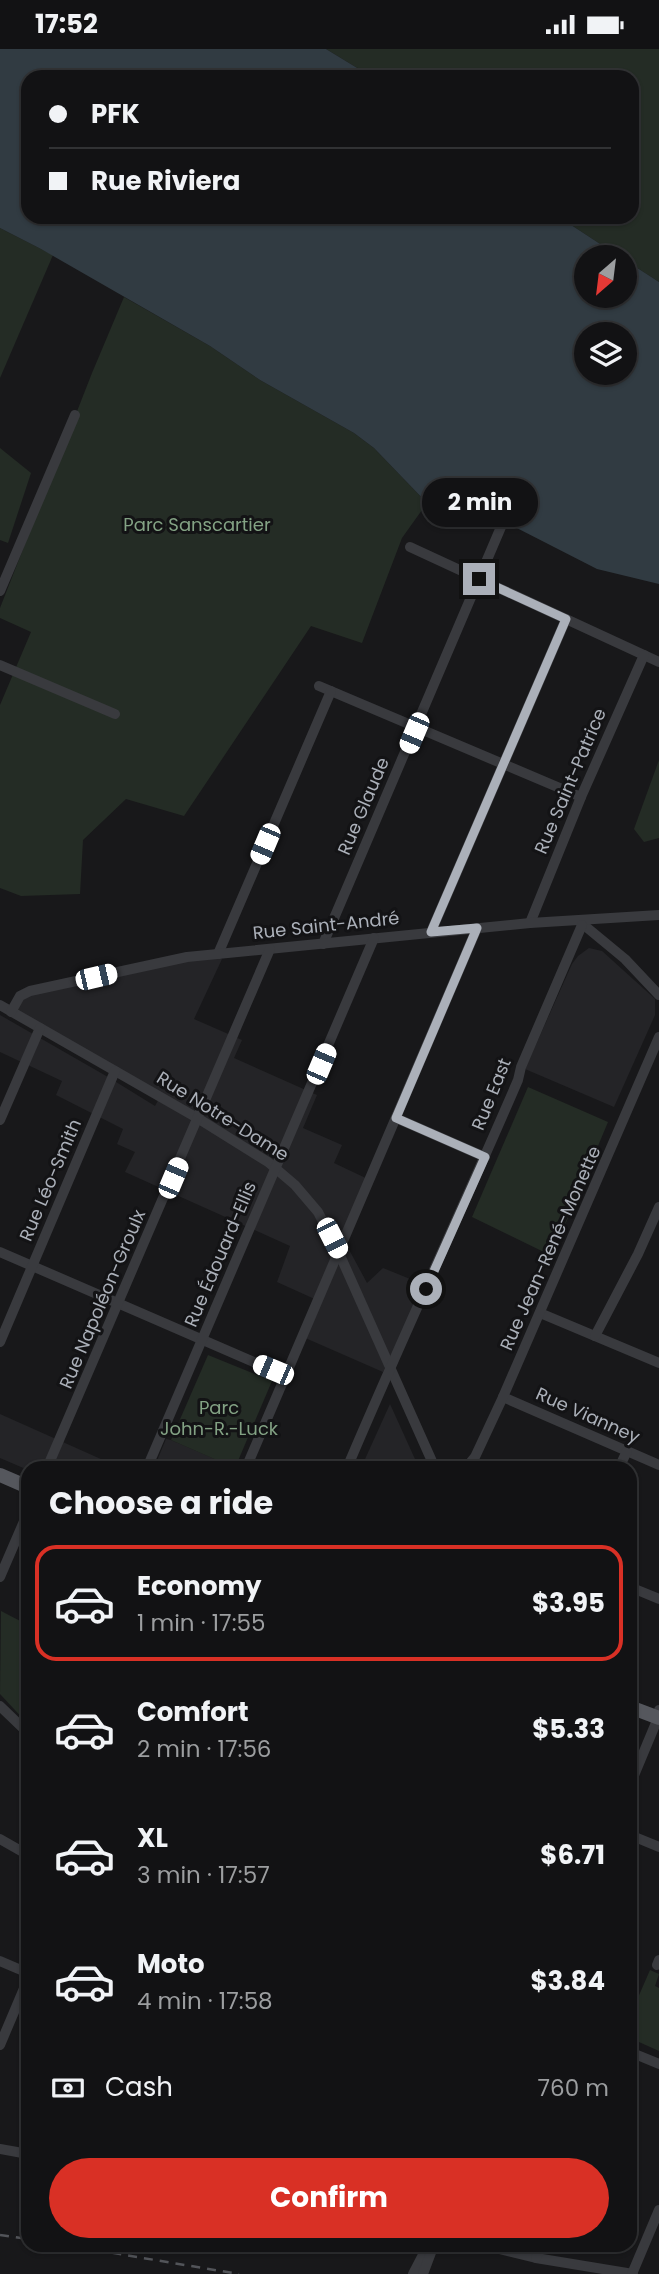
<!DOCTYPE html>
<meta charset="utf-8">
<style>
:root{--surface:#121214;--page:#1b1b1d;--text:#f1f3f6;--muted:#9c9ea0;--line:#313234;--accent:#d93025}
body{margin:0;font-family:Poppins,sans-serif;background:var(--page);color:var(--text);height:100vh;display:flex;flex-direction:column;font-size:26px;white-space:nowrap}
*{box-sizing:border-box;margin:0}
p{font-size:23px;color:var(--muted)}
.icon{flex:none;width:38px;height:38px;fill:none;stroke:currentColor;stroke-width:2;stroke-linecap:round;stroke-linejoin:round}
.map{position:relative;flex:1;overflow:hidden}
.side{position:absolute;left:21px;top:1412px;width:616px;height:791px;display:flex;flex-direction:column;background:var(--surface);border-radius:21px;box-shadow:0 2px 5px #0004,0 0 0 2px var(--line)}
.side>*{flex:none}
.banner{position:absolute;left:21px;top:21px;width:618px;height:154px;border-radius:21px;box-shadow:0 2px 5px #0004,0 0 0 2px var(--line);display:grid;align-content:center;height:154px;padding:0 28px;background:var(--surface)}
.needle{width:46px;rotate:208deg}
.controls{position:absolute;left:574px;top:196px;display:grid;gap:14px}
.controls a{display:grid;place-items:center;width:63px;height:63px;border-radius:50%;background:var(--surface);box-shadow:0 2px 5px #0004,0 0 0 2px var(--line);font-size:35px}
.end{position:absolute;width:32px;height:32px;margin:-16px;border:9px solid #abb0b9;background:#111;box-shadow:0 0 0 4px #111}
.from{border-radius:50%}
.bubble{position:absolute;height:49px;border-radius:24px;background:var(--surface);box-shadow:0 2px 5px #0004,0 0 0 2px var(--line);font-size:23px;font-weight:700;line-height:49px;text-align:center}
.car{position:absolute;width:21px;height:42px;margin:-21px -10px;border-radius:9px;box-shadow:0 0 5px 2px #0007;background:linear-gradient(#fff 24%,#345 0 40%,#fff 0 76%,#345 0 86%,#fff 0)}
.banner b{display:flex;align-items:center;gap:24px;height:66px;font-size:26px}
.banner b+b{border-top:2px solid var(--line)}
.banner i{width:18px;height:18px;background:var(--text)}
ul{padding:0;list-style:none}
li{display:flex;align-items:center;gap:21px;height:116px;margin:0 14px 10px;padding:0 14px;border:4px solid transparent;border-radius:21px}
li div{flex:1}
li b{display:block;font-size:26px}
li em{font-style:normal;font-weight:700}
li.selected{border-color:var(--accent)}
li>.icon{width:63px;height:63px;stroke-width:1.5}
h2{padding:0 28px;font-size:32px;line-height:84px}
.pay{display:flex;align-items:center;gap:18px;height:77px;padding:0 28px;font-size:26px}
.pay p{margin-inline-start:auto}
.action{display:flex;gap:14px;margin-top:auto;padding:14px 28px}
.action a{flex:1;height:80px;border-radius:42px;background:var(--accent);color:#fff;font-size:28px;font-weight:700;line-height:80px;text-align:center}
.status{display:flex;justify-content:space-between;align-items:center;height:49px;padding:0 35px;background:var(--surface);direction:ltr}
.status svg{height:19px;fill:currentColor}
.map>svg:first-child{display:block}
</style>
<div class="status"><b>17:52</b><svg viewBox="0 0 49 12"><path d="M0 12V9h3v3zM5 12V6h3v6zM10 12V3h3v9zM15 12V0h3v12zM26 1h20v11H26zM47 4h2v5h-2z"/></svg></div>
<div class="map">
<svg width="659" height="2225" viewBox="0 0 659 2225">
<rect width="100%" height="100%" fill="#18181a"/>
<g fill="#242427">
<path d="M589,899L602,902L655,950V966L614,1058L525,1020L572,915L578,907Z"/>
<path d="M218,905L222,910L194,970L242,991L234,1009L317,1046L303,1079L342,1096L334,1114L372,1132L346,1195L367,1234L383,1219L425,1236L383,1323L303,1288L319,1252L277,1233L290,1197L125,1123L135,1103L117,1095L123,1080L56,1046L62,1032L0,1003V966L108,1028L155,1057L160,1048L11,963L20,947Z"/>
<path d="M390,1355L419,1419H361Z"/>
<path d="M0,1365L121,1419H28V1421L0,1409Z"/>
<path d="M166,1390L171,1391L236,1419H154Z"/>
</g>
<g fill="#242c25">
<path d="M326,0H659V233L625,211V208H620L559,168H632V28H372Z"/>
<path d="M0,179L53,206L0,329Z"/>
<path d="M124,248L210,297L260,331L354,384L374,399L427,454L402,489L362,594L311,577L184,767L126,750L83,791L80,845L21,847L0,839V656L31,583L0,569V559L92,324Z"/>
<path d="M0,399L31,424L8,494L0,491Z"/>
<path d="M659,711V789L644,793L634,780Z"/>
<path d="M528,1038L608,1073L552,1207L472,1168Z"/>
<path d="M208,1306L272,1332L235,1419L171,1391Z"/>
<path d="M1,1562L28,1576V1675L0,1645Z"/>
<path d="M650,1921L659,1925L655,1937L659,1939V2002L630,1989V1967Z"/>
</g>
<path fill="#313b42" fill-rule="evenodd" d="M0,0H326L372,28H28V168H559L620,208H586V247H625V211L659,233V535L597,520L460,450L427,454L374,399L354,384L260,331L210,297L41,200L0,179ZM586,285H625V324H586Z"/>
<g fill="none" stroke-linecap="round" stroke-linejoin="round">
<g stroke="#393a3e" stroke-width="10">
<path d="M410,498L659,613"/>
<path d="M0,542L75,366"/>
<path d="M0,616L115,665"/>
<path d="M319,637L581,748"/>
<path d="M579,872L625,910L659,946"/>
<path d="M530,874L581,748L644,606"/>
<path d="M431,883L566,570"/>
<path d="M323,895L501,478"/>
<path d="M218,905L331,642"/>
<path d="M0,956L199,1070L268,1113L295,1136L318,1163L339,1204L435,1419"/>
<path d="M11,963L20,947L30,942L187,908L530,874L659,866"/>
<path d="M396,1069L485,1108"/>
<path d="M0,1071L40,979"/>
<path d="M0,1203L286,1327"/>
<path d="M540,1264L659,1314"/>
<path d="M595,1287L638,1205L659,1158"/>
<path d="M0,1293L115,1022"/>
<path d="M503,1348L659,1416"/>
<path d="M47,1419L270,900"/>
<path d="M147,1419L374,889"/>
<path d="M246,1419L477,879"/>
<path d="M347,1419C402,1289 462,1161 518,1031L521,1018L582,876"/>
<path d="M466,1419L475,1408L503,1348L659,988"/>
<path d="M619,1419L627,1402"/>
<path d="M0,1528L28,1463"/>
<path d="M630,1538L659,1550"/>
<path d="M0,1657L28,1684"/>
<path d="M630,1736L658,1669L659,1661"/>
<path d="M630,1786L659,1798"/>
<path d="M0,1790L28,1806"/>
<path d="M0,1912L28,1924"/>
<path d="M657,1916L659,1911"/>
<path d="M0,1996L28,1930"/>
<path d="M630,2003L659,2015"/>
<path d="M0,2100L28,2105"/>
<path d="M483,2196L536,2209L633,2225"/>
<path d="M536,2209L542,2196"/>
<path d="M413,2225L428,2196"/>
<path d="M423,2225L432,2201"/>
<path d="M632,2225L659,2161"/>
</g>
<g stroke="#55575d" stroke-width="14">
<path d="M0,1426L28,1438"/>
<path d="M630,1658L659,1669"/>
</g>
<g stroke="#525459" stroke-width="2.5" stroke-dasharray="9 7" stroke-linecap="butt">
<path d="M0,2186L28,2190"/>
<path d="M65,2196L239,2225"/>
</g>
</g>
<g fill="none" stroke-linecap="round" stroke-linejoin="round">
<path stroke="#abb0b9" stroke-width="9" d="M426,1240L485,1108L396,1069L477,879L431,883L566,570L479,530"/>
</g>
<g text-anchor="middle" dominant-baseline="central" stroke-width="6" stroke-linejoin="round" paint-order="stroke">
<g font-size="18" fill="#83a284" stroke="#131315">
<text x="197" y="475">Parc Sanscartier</text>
<text x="219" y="1358">Parc<tspan x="219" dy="21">John-R.-Luck</tspan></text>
</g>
<g font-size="18" fill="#abb0b9" stroke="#131315">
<text transform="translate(570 732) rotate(-67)">Rue Saint-Patrice</text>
<text transform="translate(363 757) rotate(-67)">Rue Glaude</text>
<text transform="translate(326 876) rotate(-6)">Rue Saint-André</text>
<text transform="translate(491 1045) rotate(-68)">Rue East</text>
<text transform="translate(223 1067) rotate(32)">Rue Notre-Dame</text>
<text transform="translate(50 1131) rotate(-67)">Rue Léo-Smith</text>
<text transform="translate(550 1199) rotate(-66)">Rue Jean-René-Monette</text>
<text transform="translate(220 1205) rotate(-67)">Rue Édouard-Ellis</text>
<text transform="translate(102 1250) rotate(-67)">Rue Napoléon-Groulx</text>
<text transform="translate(588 1366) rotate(24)">Rue Vianney</text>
</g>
</g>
</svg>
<div class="controls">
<a><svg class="needle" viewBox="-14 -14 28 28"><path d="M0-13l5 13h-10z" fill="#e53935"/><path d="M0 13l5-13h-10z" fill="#9c9ea0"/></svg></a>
<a><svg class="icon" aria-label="layers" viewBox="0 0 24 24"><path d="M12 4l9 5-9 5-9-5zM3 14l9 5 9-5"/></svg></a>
</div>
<i class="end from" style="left:426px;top:1240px"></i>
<i class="end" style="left:479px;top:530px"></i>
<div class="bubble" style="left:422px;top:429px;width:116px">2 min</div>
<i class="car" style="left:414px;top:684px;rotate:203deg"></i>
<i class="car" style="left:265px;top:795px;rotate:203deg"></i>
<i class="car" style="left:96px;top:928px;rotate:77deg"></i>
<i class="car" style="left:321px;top:1015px;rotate:23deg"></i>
<i class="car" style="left:173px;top:1129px;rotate:23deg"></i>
<i class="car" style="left:332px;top:1189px;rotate:153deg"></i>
<i class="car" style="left:273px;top:1321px;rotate:293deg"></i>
<div class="banner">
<b><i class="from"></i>PFK</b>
<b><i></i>Rue Riviera</b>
</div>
<section class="side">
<h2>Choose a ride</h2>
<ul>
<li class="selected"><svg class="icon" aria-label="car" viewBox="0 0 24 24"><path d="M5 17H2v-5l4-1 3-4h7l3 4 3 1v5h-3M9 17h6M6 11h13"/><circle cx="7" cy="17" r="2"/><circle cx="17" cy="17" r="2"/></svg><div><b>Economy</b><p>1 min · 17:55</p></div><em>$3.95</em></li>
<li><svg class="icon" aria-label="car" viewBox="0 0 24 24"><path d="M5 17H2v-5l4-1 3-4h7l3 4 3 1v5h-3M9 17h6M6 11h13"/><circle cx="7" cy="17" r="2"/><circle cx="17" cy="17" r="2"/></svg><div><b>Comfort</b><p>2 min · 17:56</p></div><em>$5.33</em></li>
<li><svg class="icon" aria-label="car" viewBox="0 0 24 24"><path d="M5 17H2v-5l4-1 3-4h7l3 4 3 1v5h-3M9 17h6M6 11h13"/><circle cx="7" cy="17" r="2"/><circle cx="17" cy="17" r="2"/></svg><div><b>XL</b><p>3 min · 17:57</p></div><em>$6.71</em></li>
<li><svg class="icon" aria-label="car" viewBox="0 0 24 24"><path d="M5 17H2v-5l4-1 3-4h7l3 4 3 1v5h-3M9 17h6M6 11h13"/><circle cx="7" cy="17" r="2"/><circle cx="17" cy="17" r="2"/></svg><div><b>Moto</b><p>4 min · 17:58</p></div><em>$3.84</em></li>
</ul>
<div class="pay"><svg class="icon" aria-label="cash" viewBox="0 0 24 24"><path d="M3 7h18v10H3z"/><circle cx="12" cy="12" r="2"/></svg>Cash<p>760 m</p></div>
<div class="action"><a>Confirm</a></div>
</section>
</div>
